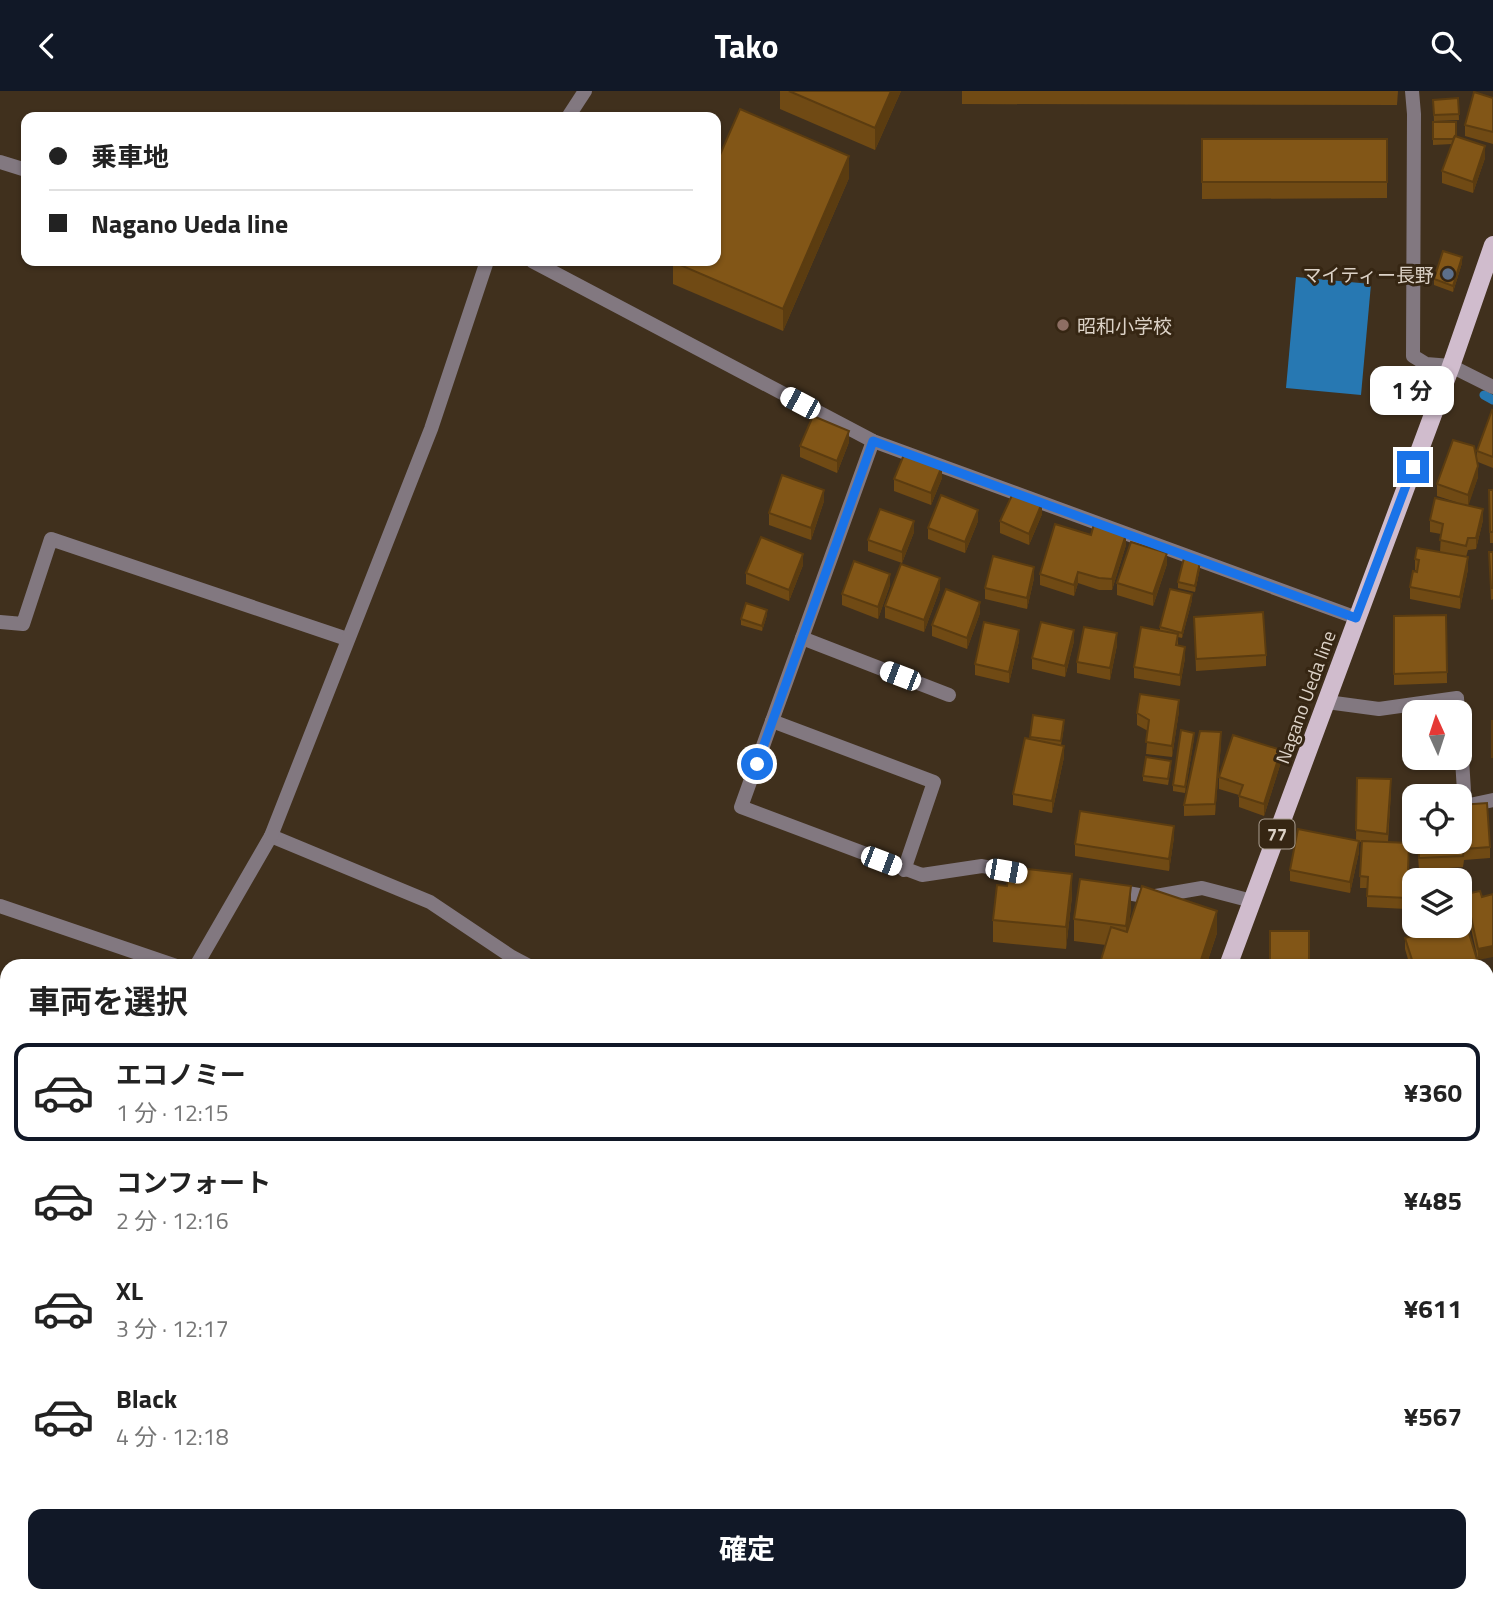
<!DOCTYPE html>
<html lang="ja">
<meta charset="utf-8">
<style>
:root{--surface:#fff;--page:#f6f6f6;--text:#222;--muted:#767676;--line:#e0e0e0;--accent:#111827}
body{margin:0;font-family:"Titillium Web","Noto Sans JP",sans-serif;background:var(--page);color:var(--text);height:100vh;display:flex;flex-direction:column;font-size:26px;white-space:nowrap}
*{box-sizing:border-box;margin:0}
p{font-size:23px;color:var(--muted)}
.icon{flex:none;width:38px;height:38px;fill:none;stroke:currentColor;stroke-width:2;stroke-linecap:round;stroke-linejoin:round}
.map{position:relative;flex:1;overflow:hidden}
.drawer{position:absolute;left:0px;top:868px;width:1494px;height:644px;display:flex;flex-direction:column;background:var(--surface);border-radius:21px 21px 0 0;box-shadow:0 2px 5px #0004}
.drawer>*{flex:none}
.hud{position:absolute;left:21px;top:21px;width:700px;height:154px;border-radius:14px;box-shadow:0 2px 5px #0004;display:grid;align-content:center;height:154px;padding:0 28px;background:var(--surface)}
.needle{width:46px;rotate:357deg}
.fabs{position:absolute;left:1402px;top:609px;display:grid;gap:14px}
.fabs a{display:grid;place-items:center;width:70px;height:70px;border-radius:14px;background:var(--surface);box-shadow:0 2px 5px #0004;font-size:35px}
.end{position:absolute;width:32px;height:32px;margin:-16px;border:9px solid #1a73e8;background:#fff;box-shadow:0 0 0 4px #fff}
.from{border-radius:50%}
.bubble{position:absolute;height:49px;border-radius:14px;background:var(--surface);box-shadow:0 2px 5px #0004;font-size:23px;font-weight:700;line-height:49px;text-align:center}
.car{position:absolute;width:21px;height:42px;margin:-21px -10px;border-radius:9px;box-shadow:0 0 5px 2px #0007;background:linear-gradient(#fff 24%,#345 0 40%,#fff 0 76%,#345 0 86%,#fff 0)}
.hud b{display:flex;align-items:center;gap:24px;height:66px;font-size:26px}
.hud b+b{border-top:2px solid var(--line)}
.hud i{width:18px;height:18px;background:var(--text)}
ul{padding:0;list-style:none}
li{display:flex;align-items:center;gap:21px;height:98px;margin:0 14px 10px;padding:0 14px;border:4px solid transparent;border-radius:14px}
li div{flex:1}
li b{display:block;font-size:26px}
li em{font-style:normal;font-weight:700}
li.current{border-color:var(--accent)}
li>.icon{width:63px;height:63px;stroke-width:1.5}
h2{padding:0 28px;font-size:32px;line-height:84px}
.primary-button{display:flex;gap:14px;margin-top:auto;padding:14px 28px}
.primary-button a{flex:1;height:80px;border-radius:14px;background:var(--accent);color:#fff;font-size:28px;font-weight:700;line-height:80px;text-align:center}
header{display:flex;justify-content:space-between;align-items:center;height:91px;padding:0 28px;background:var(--accent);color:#fff;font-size:32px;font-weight:700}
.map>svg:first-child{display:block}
</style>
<header><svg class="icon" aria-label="back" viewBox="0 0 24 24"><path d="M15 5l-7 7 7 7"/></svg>Tako<svg class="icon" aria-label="search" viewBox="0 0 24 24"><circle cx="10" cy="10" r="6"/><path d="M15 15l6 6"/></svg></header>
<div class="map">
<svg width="1493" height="1512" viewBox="0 0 1493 1512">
<rect width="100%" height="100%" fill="#40301d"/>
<path fill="#2778b2" d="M1296,186L1371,193L1361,304L1286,297Z"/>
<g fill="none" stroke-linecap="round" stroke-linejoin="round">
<path stroke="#2778b2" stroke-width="9" d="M1484,304L1493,309"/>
<g stroke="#827880" stroke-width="14">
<path d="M1412,0L1414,23L1413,265L1426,273L1451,275L1493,296"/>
<path d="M568,26L585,0"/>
<path d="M0,71L26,79"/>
<path d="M532,170L873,350L1357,527"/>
<path d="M873,350L741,716L922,784L982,775L1027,784"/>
<path d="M0,531L23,533L51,448L347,548"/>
<path d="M802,547L949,604"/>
<path d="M1327,611L1379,618L1457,607L1458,621"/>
<path d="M772,630L934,691L904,779"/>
<path d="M1460,638L1465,715L1493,709"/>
<path d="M271,745L430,811L512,866L529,875"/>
<path d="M1116,800L1150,806L1202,797L1252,810"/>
<path d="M0,815L176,875"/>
<path d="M196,875L271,745L431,338L487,170"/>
<path d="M0,1264L7,1250"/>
<path d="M1187,1505L1194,1512"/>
<path d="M1338,1505L1358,1512"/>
</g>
<path stroke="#827880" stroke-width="14" d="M718,1512L742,1505"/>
<path stroke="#ae9eac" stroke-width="14" d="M1488,1268L1493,1266"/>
<g stroke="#d0bccd" stroke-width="18">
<path d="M1228,875L1451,275L1493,154"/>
<path d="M994,1512L997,1505"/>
</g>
</g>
<g fill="#704a14">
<path d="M780,0H901L875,59L780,18Z"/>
<path d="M962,0H1398L1397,14L962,13Z"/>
<path d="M1458,7L1459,29L1434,30L1433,9Z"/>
<path d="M1493,7V53L1465,45V34Z"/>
<path d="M1433,31L1456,45L1485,67L1473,102L1442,92V80L1452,53L1433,54Z"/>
<path d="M1202,48H1387V107L1202,108Z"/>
<path d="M849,87L783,240L673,193V171Z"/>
<path d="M1462,172L1453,201L1434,194V188Z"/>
<path d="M1493,320V377L1478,371V386L1468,414L1483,429L1476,458L1468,459L1466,466L1468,478L1460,518L1410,508V496L1417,480L1415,479V468L1451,463L1440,461L1441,443L1430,441V429L1456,411L1437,405V393L1477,368V360Z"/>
<path d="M849,351L837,382L800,366V355Z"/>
<path d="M942,387L931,414L894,400V388Z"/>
<path d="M1489,399H1493V452H1490Z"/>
<path d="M824,410L811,449L769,434V422Z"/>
<path d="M1042,423L1029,454L1000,442V430Z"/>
<path d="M978,430L965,462L928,448V437Z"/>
<path d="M914,441L902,472L868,460V449Z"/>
<path d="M1126,454L1112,499H1099L1078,492L1074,505L1040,494V483Z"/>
<path d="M1489,461H1493V508L1491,509Z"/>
<path d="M1167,473L1153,515L1117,504V492Z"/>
<path d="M803,474L789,510L746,493V482Z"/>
<path d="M1200,477L1195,501L1178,497V491Z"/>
<path d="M1034,487L1027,518L985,508V497Z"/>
<path d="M890,494L878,528L842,514V503Z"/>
<path d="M940,498L924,541L885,527V515Z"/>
<path d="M1192,509L1182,547L1178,546V555L1185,567L1180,595L1134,587V576L1160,540V536Z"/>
<path d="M980,522L967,558L932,545V534Z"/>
<path d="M767,524L762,540L741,534V528Z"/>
<path d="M1446,524L1447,592L1394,594V525Z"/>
<path d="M1194,526L1266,564V575L1196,580Z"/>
<path d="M1019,550L1009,592L975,584V573Z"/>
<path d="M1074,550L1065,586L1032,578V567Z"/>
<path d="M1117,554L1110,589L1077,582V571Z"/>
<path d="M1179,620L1172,666L1146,663L1148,640L1137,634V622Z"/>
<path d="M1033,624L1064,635L1061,654L1064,666L1052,722L1013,714V703L1030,648Z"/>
<path d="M1194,647L1185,702L1173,700V694Z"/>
<path d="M1221,652L1215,724L1184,725V714Z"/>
<path d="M1281,671L1264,725L1239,716V704L1219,698V686Z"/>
<path d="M1171,676L1168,694L1143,690V685Z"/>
<path d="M1357,687L1391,700L1388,751L1409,752L1407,818L1367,816V797H1360L1361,751L1359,750V761L1350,802L1290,790V779L1356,749Z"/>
<path d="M1174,746L1169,780L1075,765V753Z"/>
<path d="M1417,751H1460L1490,756V767L1464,769L1463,776L1419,779Z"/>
<path d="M1007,795L1072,805L1066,858L993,851V829Z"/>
<path d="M1414,798V835H1460L1479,875H1410L1405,858V847L1421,842L1407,838V827Z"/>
<path d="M1480,800L1478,869L1466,814V803Z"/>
<path d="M1131,817L1129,833L1217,842L1206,875H1100L1106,854L1074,850V828Z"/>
<path d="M1493,1102V1139L1488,1122V1104Z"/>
<path d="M1488,1308L1493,1309V1386L1488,1384Z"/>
<path d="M1488,1393L1493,1396V1441L1488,1438Z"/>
<path d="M30,1505H97V1508H86Z"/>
<path d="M231,1505H332V1512H271V1508H231Z"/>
<rect x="457" y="1505" width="121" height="7"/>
<path d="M634,1505H680L656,1512H636Z"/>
</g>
<g fill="#5b3c10">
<path d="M891,0H901L875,59V37Z"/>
<path d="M1485,55V67L1473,102V91Z"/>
<path d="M849,65V87L783,240V218Z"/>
<path d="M1462,166V172L1453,201V195Z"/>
<path d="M849,340V351L837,382V370Z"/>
<path d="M942,375V387L931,414V402Z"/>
<path d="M1478,375V386L1468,416V404Z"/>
<path d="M824,399V410L811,449V437Z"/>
<path d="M1042,412V423L1029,454V443Z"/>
<path d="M1483,418V429L1476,458V447Z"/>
<path d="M978,419V430L965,462V451Z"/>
<path d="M914,430V441L902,472V461Z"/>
<path d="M1126,443V454L1112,499V488Z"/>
<path d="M1167,462V473L1153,515V503Z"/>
<path d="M803,463V474L789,510V499Z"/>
<path d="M1468,466V478L1460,518V506Z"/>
<path d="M1200,471V477L1195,501V495Z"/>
<path d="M1034,476V487L1027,518V507Z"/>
<path d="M1078,481V492L1074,505V494Z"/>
<path d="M890,483V494L878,528V516Z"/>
<path d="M940,487V498L924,541V529Z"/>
<path d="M1192,503V509L1182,547V542Z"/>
<path d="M980,511V522L967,558V547Z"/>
<path d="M767,519V524L762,540V535Z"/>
<path d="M1019,539V550L1009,592V581Z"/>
<path d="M1074,539V550L1065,586V575Z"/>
<path d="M1117,542V554L1110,589V577Z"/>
<path d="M1185,556V567L1180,595V584Z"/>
<path d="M1179,609V620L1172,666V655Z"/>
<path d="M1221,641V652L1215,724V713Z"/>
<path d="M1194,642V647L1185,702V696Z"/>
<path d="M1064,655V666L1052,722V710Z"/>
<path d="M1281,659V671L1264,725V713Z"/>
<path d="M1174,735V746L1169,780V768Z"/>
<path d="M1359,750V761L1350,802V791Z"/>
<path d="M1072,783V805L1066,858V836Z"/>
<path d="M1131,795V817L1126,857V835Z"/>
<path d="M1217,820V842L1206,875H1199Z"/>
<path d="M1493,855V866L1478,869V858Z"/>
<path d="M1493,974V996L1488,997V976Z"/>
<path d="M1490,1063V1074L1488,1075V1064Z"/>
<path d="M1493,1166V1171L1488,1173V1167Z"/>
<path d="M1493,1214V1225L1488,1227V1216Z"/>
<path d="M1493,1454V1465L1488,1481V1470Z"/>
<path d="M641,1505H680L656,1512H637V1506Z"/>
</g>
<g fill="#825617" stroke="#5b3c10" stroke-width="2">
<path d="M789,0H891L875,37Z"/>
<path d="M1474,1L1493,7V41L1465,34Z"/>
<path d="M1458,7L1459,23L1434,24L1433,9Z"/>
<path d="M740,18L849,65L783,218L673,171L674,170H716V73Z"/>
<path d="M1433,31H1456V45H1455L1453,48H1433Z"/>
<path d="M1455,45L1485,55L1473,91L1442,80Z"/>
<rect x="1202" y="48" width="185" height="43"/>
<path d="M1443,160L1462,166L1453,195L1434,188Z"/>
<path d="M1492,319L1493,320V366L1477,360Z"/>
<path d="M813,325L849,340L837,370L800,355Z"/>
<path d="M1453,349L1474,355L1478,375L1468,404L1437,393Z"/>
<path d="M905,361L942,375L931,402L894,388Z"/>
<path d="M782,384L824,399L811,437L769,422Z"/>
<path d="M1489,399H1493V441H1490Z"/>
<path d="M1014,400L1042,412L1029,443L1000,430Z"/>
<path d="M941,404L978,419L965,451L928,437Z"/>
<path d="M1435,407L1483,418L1476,447H1468L1466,455L1440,449L1443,433L1430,429Z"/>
<path d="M880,418L914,430L902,461L868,449Z"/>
<path d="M1055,433L1091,444L1094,433L1126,443L1112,488L1099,487L1078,481L1074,494L1040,483Z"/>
<path d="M761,446L803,463L789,499L746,482Z"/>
<path d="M1131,451L1167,462L1153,503L1117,492Z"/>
<path d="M1417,457L1468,466L1460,506L1410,496L1413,480L1417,481L1419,469L1415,468Z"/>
<path d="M1489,461H1493V497H1491Z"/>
<path d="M993,465L1034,476L1027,507L985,497Z"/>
<path d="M1184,467L1200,471L1195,495L1178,491Z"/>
<path d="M854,470L890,483L878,516L842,503Z"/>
<path d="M901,473L940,487L924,529L885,515Z"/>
<path d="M946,498L980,511L967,547L932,534Z"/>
<path d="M1170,498L1192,503L1182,542L1160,536Z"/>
<path d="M746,512L767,519L762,535L741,528Z"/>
<path d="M1263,521L1266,564L1196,568L1194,526Z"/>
<path d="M1446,524L1447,581L1394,583V525Z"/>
<path d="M984,531L1019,539L1009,581L975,573Z"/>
<path d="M1041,531L1074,539L1065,575L1032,567Z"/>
<path d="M1084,536L1117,542L1110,577L1077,571Z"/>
<path d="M1141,536L1178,543L1176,554L1185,556L1180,584L1134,576Z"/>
<path d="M1140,603L1179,609L1172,655L1146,651L1149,629L1137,622Z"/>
<path d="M1033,624L1064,629L1061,650L1030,646Z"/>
<path d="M1492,630H1493L1492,667Z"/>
<path d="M1181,639L1194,642L1185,696L1173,694Z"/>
<path d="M1200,640L1221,641L1215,713L1184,714Z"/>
<path d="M1233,644L1281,659L1264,713L1239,705L1243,694L1219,686Z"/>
<path d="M1025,647L1064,655L1052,710L1013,703Z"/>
<path d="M1146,666L1171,670L1168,688L1143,685Z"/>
<path d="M1357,687L1391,688L1387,743L1356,739Z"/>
<path d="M1487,712L1490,756L1464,758L1463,765L1419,767L1418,751H1460V714Z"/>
<path d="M1080,720L1174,735L1169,768L1075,753Z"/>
<path d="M1298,738L1359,750L1350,791L1290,779Z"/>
<path d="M1362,750L1409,752L1407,807L1367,805L1368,786L1360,785Z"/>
<path d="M1009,776L1072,783L1066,836L993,829L997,794L1007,795Z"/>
<path d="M1080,788L1131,795L1126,835L1074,828Z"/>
<path d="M1142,795L1217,820L1199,875H1111L1100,872L1111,836L1127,841Z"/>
<path d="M1414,798V829L1407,827Z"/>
<path d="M1480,800L1482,806L1493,803V855L1478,858L1466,803Z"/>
<path d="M1460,813L1479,875H1414L1405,847L1425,841V835H1460Z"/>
<rect x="1270" y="840" width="39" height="35"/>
<path d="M1493,929V974L1488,976V931Z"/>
<path d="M1493,1020V1043L1490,1044L1488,1036V1022Z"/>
<path d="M1493,1102V1128L1488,1111V1104Z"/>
<path d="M1488,1138H1490L1492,1147L1488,1148Z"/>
<path d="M1493,1151V1166L1488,1167V1152Z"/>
<path d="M1491,1170L1493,1177V1214L1488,1216V1171Z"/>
<path d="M1488,1308L1493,1309V1374L1488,1373Z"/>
<path d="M1488,1393L1493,1396V1429L1488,1427Z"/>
<path d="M1488,1448L1493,1450V1454L1488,1470Z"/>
<path d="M31,1505H85L86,1512H31Z"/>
<path d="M272,1505H332V1510L272,1509Z"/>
<path d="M466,1505H523L522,1512H505Z"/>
<path d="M524,1505H577L574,1512H523Z"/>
<path d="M745,1505H943L948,1512H739L738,1507Z"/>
<path d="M1084,1505H1089L1110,1512H1081Z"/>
<path d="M1235,1505H1263L1262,1509L1272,1512H1233Z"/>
<path d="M1429,1505H1466L1474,1508L1472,1512H1427Z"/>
</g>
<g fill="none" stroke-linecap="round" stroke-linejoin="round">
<path stroke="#1a73e8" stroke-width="9" d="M757,673L873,350L1356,527L1413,376"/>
</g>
<circle fill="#5c6f8a" stroke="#362613" stroke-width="2.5" cx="1448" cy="183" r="7"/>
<circle fill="#8d6e63" stroke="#362613" stroke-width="2.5" cx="1063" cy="234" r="7"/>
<g text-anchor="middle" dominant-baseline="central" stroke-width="6" stroke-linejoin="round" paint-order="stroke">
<rect fill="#362613" stroke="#aa9e91" stroke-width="2" x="1259.5" y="728.5" width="35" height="29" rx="5"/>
<g font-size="18" font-weight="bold" fill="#dcd2c7">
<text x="1277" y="743">77</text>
</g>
<g font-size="19" fill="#dcd2c7" stroke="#362613" text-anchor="end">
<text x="1434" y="183">マイティー長野</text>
<text x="1077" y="234" text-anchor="start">昭和小学校</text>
</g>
<g font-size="19" fill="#dcd2c7" stroke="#362613">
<text transform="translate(1305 606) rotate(-70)">Nagano Ueda line</text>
</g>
</g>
</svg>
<div class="fabs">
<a><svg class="needle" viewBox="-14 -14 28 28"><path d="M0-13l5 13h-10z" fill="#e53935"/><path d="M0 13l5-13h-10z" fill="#767676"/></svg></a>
<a><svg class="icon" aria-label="locate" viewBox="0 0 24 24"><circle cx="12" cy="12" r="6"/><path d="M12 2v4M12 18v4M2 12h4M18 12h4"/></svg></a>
<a><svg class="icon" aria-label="layers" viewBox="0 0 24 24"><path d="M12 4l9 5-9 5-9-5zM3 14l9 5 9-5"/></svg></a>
</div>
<i class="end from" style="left:757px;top:673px"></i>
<i class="end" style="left:1413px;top:376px"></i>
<div class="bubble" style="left:1370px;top:275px;width:84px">1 分</div>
<i class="car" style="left:800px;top:312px;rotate:298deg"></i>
<i class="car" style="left:900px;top:585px;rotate:291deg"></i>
<i class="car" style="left:881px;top:770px;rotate:111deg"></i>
<i class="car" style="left:1006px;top:780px;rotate:100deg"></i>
<div class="hud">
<b><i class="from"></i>乗車地</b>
<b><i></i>Nagano Ueda line</b>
</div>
<section class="drawer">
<h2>車両を選択</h2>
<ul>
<li class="current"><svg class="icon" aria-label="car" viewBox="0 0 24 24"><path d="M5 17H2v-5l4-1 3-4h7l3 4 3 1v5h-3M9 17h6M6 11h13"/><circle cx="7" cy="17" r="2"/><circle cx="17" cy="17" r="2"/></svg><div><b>エコノミー</b><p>1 分 · 12:15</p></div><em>¥360</em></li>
<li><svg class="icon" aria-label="car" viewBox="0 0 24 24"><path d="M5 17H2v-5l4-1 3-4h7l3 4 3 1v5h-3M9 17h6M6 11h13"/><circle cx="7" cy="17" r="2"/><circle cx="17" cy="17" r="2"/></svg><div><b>コンフォート</b><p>2 分 · 12:16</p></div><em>¥485</em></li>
<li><svg class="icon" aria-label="car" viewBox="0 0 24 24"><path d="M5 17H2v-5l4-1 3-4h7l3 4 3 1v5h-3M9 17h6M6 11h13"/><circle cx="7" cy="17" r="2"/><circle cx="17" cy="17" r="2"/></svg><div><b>XL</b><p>3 分 · 12:17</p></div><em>¥611</em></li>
<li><svg class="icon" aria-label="car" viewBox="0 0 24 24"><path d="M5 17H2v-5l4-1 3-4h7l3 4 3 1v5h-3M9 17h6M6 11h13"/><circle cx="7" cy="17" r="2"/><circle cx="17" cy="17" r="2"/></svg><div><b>Black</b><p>4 分 · 12:18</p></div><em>¥567</em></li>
</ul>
<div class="primary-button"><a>確定</a></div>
</section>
</div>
